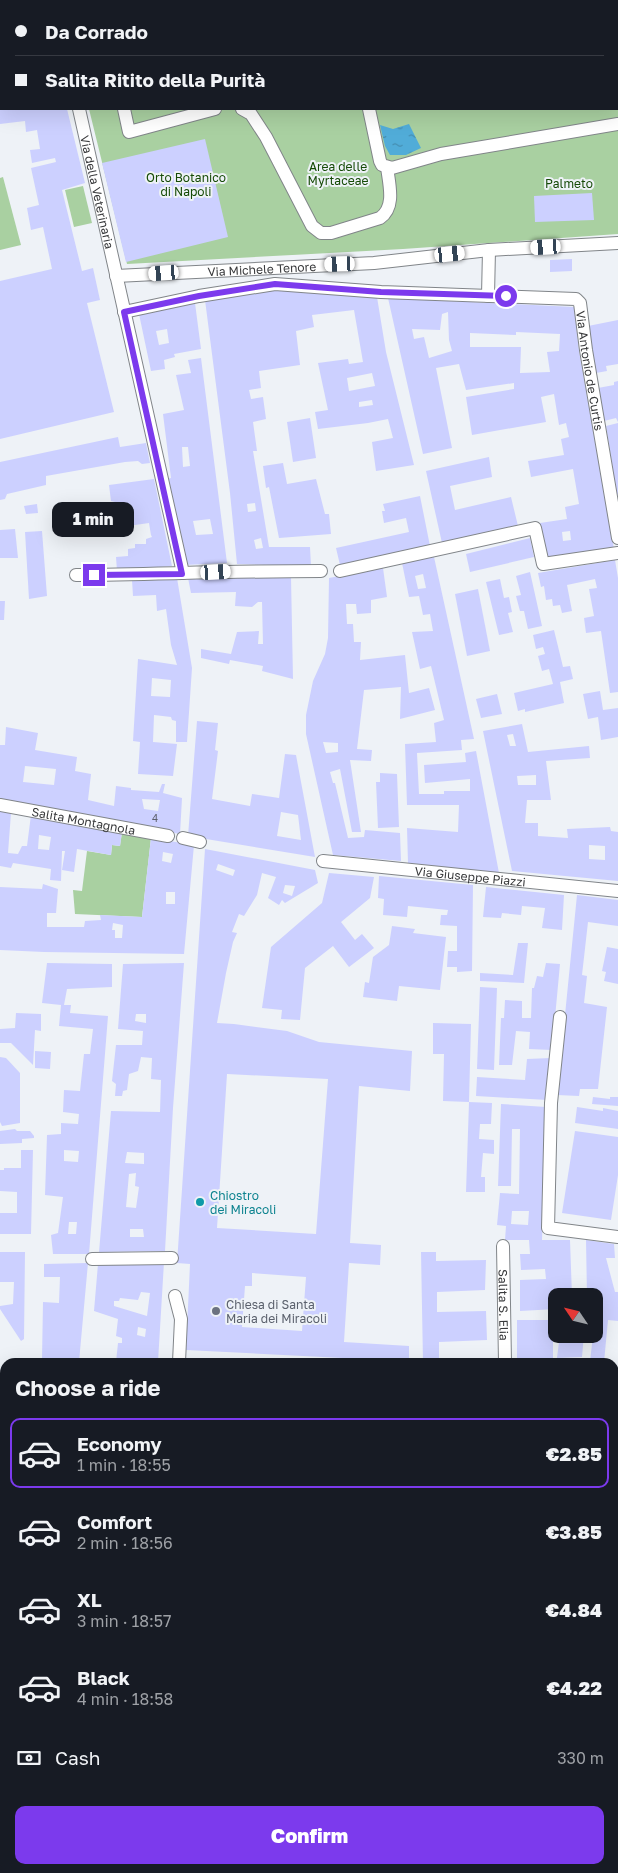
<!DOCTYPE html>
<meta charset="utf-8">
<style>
:root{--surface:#171b24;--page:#242831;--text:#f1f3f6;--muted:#9ea1a6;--line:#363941;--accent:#7c3aed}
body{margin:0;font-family:"Golos Text",sans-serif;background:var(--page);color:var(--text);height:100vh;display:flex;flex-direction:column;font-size:19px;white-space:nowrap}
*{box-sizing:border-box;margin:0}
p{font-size:16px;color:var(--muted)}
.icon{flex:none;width:28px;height:28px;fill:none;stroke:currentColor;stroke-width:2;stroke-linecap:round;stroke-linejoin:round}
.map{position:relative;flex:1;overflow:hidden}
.panel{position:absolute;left:0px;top:1358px;width:619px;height:516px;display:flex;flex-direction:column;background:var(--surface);border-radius:15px 15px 0 0;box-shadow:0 5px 20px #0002}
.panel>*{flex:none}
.top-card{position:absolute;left:0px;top:0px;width:619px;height:110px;box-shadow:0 5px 20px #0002;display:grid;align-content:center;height:110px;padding:0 15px;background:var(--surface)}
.needle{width:32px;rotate:305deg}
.tools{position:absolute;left:548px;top:1288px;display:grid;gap:10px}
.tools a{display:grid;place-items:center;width:55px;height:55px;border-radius:10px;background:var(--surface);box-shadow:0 5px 20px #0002;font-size:25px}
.end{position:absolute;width:22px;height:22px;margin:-11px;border:6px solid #7c3aed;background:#fff;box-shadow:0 0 0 2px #fff}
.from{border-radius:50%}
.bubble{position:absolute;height:35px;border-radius:10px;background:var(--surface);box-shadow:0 5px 20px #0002;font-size:16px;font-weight:800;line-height:35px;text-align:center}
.car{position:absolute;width:15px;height:30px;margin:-15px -8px;border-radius:6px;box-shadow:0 0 4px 1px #0007;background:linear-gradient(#fff 24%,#345 0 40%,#fff 0 76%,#345 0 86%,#fff 0)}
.top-card b{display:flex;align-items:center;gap:18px;height:48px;font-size:19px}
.top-card b+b{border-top:1px solid var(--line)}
.top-card i{width:12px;height:12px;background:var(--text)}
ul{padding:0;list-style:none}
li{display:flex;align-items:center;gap:15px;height:70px;margin:0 10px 8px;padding:0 5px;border:2px solid transparent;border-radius:10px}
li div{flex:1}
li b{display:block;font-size:19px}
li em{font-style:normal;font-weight:800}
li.current{border-color:var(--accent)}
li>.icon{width:45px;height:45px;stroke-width:1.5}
h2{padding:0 15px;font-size:22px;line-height:60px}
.pay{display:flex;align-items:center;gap:12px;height:55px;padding:0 15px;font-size:19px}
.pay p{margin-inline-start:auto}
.button{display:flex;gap:10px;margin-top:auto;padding:10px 15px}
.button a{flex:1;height:58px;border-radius:10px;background:var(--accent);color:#fff;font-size:20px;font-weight:800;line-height:58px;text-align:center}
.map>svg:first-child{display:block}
</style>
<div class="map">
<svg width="618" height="1873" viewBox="0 0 618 1873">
<defs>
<pattern id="water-ripples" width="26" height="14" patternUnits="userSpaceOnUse" patternTransform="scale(1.25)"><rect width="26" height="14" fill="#51acd8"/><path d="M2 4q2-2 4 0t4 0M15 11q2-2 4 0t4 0" fill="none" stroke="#448db0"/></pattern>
</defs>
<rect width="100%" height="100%" fill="#eef2f7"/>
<g fill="#a9d0a1">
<path d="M64,0H618V234L403,249L127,264L89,109H618V1Z"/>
<path d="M3,177L21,245L0,250V178Z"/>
<path d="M83,186L92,223L74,227L65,190Z"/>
<path d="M122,832L151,838L142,917L75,914L73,890L82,891L87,851L111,855L112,845L120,846Z"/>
</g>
<path fill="url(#water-ripples)" d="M409,124L421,148L406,155H390L385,146L380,125L393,129Z"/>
<g fill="#ccd0ff" fill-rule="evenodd">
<path d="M0,109H67L85,183L62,190L82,271L93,268L100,300L87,303L114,412L0,439V281L52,269L43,227L31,230L27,208L39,205L31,168L56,162L55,158L32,163L30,150L40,149L37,130L26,132L25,121L0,124Z"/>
<path d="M205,139L228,237L126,262L102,163Z"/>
<path d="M592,193L594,220L535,222L534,196Z"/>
<path d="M572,259V271L550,272V260Z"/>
<path d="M273,289L377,297L386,352L414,465L376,471L372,442L393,438L388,419L368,423L318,429L315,412L328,410L318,363L348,359L349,364L363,362L354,310L312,315L314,327L296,331L300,365L259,371L261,388L249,390L251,399L263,397L266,419L253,422L257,451H253L269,547H310L311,566L237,564L230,493L205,300ZM372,373L375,386L349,391L347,378ZM372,400L373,405L359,407V402ZM255,503L256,511L248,512L247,504ZM261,538L263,548L256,549L254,540Z"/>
<path d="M388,298L574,307L579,351L614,549L546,559L540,523L567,519L565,507L579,504L573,469L531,477L528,461L564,455L561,439L569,437L566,423L559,425L554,394L541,397L546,422L472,435L466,397L514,389V383L466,390L459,364L436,368L452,448L423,454ZM448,312L449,340L452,351L429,358L424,337L414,339L412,329L440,330L442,314ZM516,332L560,334L559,351L547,352L550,372L520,373L521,347H470V333L516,335ZM570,531L571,540L563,541L562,532Z"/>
<path d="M195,303L201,349L174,354L175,357L164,360L165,369L151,371L139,314ZM167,329L169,343L159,345L156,331Z"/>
<path d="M618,320V364L606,366L607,371L596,373L588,326Z"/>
<path d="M201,358L227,563L184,565L166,479L171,478L163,414L184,410L176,375L191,373L188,360ZM182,447H188L190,466L183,467ZM210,519L213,534L196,535L193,521Z"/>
<path d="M618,381V422L616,418L604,421L598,388L614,385V382Z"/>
<path d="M310,418L316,458L293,462L287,422Z"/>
<path d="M618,423V494L617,495L606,426Z"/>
<path d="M118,437L120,447L146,443L150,463L142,464L138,461L125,462L46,476V485L7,494L5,499L0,500V462Z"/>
<path d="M489,457L492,477L450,486L455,510L511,497L518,526L442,543L426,471Z"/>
<path d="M283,463L287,484L316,479L325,514H329L331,534L279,538L269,487L266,488L263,466Z"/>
<path d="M154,479L172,566L117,571L116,557L128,556V549L135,548V544H146V539L152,537L151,535L149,523L121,527L119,512L115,502L111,501L109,485Z"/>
<path d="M420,496L430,546L340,565L336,548L409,532L406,518L384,523L382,511H385L383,504Z"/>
<path d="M37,504L38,513L26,514L24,506Z"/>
<path d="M96,518L97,532L78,534L77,520Z"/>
<path d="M15,529L18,558H0V530Z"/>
<path d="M42,531L47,596L29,599L25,532Z"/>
<path d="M530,538L534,557L470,572L466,554Z"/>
<path d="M434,557L474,739L461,740L462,750L417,753L419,794H444V791H470V779L425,783L424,765L466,762L465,753L476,751L499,873L408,863L407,828L458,832L459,805H407L405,744L436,742L434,723L444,720L431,666L420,669L412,632L433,631L430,614L423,615L419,596L409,597L402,563ZM423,574L426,588L418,589L415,576Z"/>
<path d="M615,560L618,578V692L610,693L601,631L586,633L584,618L594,616L589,589L597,588L595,579L567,585L572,611L562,613L560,605L553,606L552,599L546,600L544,586L541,587L538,573Z"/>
<path d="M383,568L387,597L371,600V613L357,614L356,604H346L347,624H353L354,642H361L360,660L405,655L409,693L429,688L435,710L400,719L401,687L364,690L357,749L372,750L371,761L350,760L361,832H352L340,769L330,772L333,783H335L348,838L364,837L365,830L400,833L401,861L333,855L306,734V715L313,681L325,654L328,638L329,578ZM323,742L338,743V752L326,753Z"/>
<path d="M530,572L542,626L528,629L524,611H520L516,596L521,595L516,576Z"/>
<path d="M291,577L293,679L262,671L263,666L230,660L229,664L201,658V649L231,654L237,632L259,631L258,644H263L262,602H258L252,607L235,606L236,592L191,593L188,578Z"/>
<path d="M177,578L192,668L187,742H176V721L172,720L171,717L154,715L153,742L177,744L173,776L138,774L140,742L133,741L138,659L177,665L171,645L166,609L157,611L156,595L133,596L132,580ZM152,678L171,680L170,697L151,696Z"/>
<path d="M500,579L504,598L509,597L512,612L508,613L513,632L499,635L486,582Z"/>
<path d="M478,589L490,651L467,656L455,594Z"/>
<path d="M0,601H5L4,620H0Z"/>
<path d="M554,630L563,667L570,666L573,679L560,682L564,703L525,712V709L518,711L514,693L553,684L549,669L542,671L538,656L545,654L543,647L536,649L533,635Z"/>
<path d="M600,691L603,710L618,708V737L601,740L598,717L588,719L583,694Z"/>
<path d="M497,694L502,714L481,718L476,699Z"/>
<path d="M197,721L218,723L215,750L218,751L212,799L250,806L252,794L279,798L285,754L296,755L315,857L188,836ZM281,812L298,815L301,840L277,836Z"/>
<path d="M522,724L528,752L589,746L590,758L546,761L551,800H527L525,823H538V836L568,838L567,829L610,827L611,831L618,832V881L512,871L483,731ZM513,734L516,746H510L507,735ZM536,775V785H518L517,776ZM589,845L605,846V860L589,859Z"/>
<path d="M6,727L38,733L35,750L77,757L75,771L91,774L88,800L114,806L116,786L131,788V790L159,792L162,784H165L163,793L182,798L180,834L0,801V745H5ZM25,766L56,769L54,785L23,782ZM142,799L160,800L158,811L144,809Z"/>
<path d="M380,773L397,774L399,827L378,828L376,782H380Z"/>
<path d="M0,811L11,813L8,853L18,854L22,846H27L31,815L122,832L120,846L112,845L111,855L77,849L74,872L62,870L65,851H62L61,881L50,880L51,869L13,863L11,868L0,866ZM39,835L51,837L49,850L38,849Z"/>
<path d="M151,838L194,845L184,954L44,952L0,950V887L42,889L43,884L58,889L56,913H47V927H84L85,921L101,920L100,915L142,917ZM163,852L173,854L171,863L162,861ZM166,892H175V904H166ZM113,923L123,925L122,938H115V930H112Z"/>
<path d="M205,849L315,870L318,883L285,903L282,900L279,905L268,898L276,877L262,873L257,895L244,916L239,914L232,932L237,933L233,942L226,973L217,1023L234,1024L287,1031L319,1042L412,1051L410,1091L359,1086L350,1243L381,1245L380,1265L349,1263L344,1342L409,1346V1362H363L362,1359L186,1350L190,1264L177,1263ZM218,864L235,870L233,876L216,870ZM285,885L295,886L292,896L283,893ZM227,1074L328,1079L316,1234L217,1228ZM252,1273L306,1277L302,1331L242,1327L245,1286H252Z"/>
<path d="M329,873L374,877L370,898L341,922L355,940L362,934L374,948L349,967L333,946L305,968L300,1020L281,1019L282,1010L262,1008L271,947L322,903Z"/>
<path d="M379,876L473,885L472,971L457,972V967H447L448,951H457V926L440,925L441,915H447L448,910L408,906L407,917L383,915L384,899L378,898Z"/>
<path d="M486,887L564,895L562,930L542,928L545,908L522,906L521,915L502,913L501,918L483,917Z"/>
<path d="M577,895L618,900V926L588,922L582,975L587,976L584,1003L607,1007L598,1089H580L579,1096L557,1095Z"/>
<path d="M392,926L415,929L413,933L446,937L440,990L399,986L397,1001L363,997L365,982L369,983L373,957L389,945Z"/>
<path d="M518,943H528L524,983L480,981V973L513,975Z"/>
<path d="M607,947L618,949V984L604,981L606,972L602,971Z"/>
<path d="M47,963L112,964V987L67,989L64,1005H71L70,1013L108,1016L89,1254H53L51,1235L58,1233L63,1197L45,1195L47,1135L61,1134V1123L78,1124L79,1114L63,1112L64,1090L80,1091L84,1054H90L93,1029L59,1026L61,1005L42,1003ZM64,1150L79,1151L78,1162L64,1161ZM69,1222H77L76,1234H68Z"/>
<path d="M184,963L173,1108L165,1251L99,1252L111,1111L160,1112L161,1080L151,1079L152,1058L141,1057L138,1071L129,1074L127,1090L123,1091L122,1096H115L116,1084L112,1081L116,1045H142L143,1031L118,1029L123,964ZM136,1014H146V1023L135,1021ZM127,1152L144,1153V1164L125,1163ZM136,1173L135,1186L139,1187L136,1208L126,1207L129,1174ZM130,1229H143L144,1237H130Z"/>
<path d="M546,963L560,964L552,1050L529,1049L530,1032L516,1031L512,1065H499L501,1018H504L505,1000L522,1001V1018H531L532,988H534L537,976L543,977Z"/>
<path d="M480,987L497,988L494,1070L477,1069Z"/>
<path d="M16,1013L41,1014V1031L35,1030L33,1065L11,1043H0V1029L15,1028Z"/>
<path d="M433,1023L471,1024L469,1102L443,1101L444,1054H433Z"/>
<path d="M35,1051L51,1052L50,1069L35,1068Z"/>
<path d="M0,1057L6,1058L20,1073V1123L2,1126L0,1122Z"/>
<path d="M551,1058L548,1100L476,1096L477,1077L525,1080L527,1059Z"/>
<path d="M593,1097L610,1099V1097H618V1106L592,1104Z"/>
<path d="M469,1102L492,1103L491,1124H480L479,1139L494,1140V1154L483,1153L481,1177H485V1192H466Z"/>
<path d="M501,1104L546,1107L542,1240H570L572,1296H556V1309L520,1311V1280L546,1279L545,1269L521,1270L520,1254H530L529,1240H505L506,1226L497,1225L500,1193L519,1194L520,1129H512L511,1186H498ZM512,1211H529L528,1225L511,1224Z"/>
<path d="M577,1107L603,1111V1108L618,1111V1129L575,1123Z"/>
<path d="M15,1129L17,1131H30L34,1136V1138L22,1139V1143L0,1144V1131Z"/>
<path d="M575,1131L618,1137V1175L611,1220L562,1213Z"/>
<path d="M21,1150H33L31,1234H0V1213H17V1192L0,1191V1170H4V1168H21Z"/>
<path d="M586,1240L614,1244L615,1258H606L615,1292H618V1321L608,1320L604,1362H590L596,1308H594V1296H587Z"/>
<path d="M0,1252H25L24,1339L21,1341L0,1309V1306L13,1304L14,1282H0Z"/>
<path d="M421,1252H436V1261L486,1260L485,1290L437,1292V1312L486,1311L487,1340L439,1342V1362H423Z"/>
<path d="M164,1262L158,1362H145L146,1359L133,1358V1362H116L118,1343H122V1338L116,1336L118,1319L94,1311L98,1264ZM141,1292L150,1293L147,1316L114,1306V1301H119L120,1298L138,1300ZM138,1327L146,1329L145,1337L137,1335Z"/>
<path d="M88,1263L79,1362L42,1359L43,1302L59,1303L60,1277H44V1264Z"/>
<path d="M517,1320H553V1360L517,1361Z"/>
<path d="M560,1334H584L582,1357L557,1358Z"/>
<path d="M614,1376L618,1377V1416L614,1415Z"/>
<path d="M0,1421H5V1456L0,1453Z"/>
<path d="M617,1455H618V1514L614,1513V1473Z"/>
<path d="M614,1525L618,1526V1556L614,1555Z"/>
<path d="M0,1536L5,1539V1556L0,1553Z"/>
<path d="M618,1594V1659L614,1660V1595Z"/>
<path d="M0,1637H5L1,1665H0Z"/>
<path d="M618,1667V1694L614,1695V1668Z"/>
<path d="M2,1685H5V1772L0,1771V1696Z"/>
<path d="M614,1696L618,1718V1756L614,1757Z"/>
<path d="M0,1801H3V1806H5V1845H2L0,1833Z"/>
<path d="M618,1803V1872H617L614,1859V1804Z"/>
<path d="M5,1861V1869H51L52,1873H0V1862Z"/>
<path d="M61,1869H85V1871L90,1872V1873L61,1872Z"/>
<rect x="100" y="1869" width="23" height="4"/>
<path d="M132,1869H217L219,1873H190L189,1871L179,1873H132Z"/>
<path d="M238,1869H282L277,1873H240Z"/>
<path d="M328,1869H443V1870L428,1873H317Z"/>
<path d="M451,1869H599V1871L591,1873H452Z"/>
</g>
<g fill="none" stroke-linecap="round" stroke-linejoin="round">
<g stroke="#818589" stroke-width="14">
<g id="street">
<path d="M54,0L55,1"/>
<path d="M100,0L101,1"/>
<path d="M345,0L346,1"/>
<path d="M618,2V5"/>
<path id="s1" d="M79,109L183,573"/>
<path d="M124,109L129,132L215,109"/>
<path d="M242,109L251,114L266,137L312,226L321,233H331L380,218C396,207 389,184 387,167"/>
<path d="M369,109L380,161L382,165L392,168L441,154L618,124"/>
<path id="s2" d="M116,276L374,263L489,250L618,243"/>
<path d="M488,296L489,250"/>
<path id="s3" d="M124,312L199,296L275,284L381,292L576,299L580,303L586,350L618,538"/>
<path d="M340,571L535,528L543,564L618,553"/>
<path d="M76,575C158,574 239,571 321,571"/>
<path id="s4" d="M0,805L168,836"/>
<path d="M183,838L200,842"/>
<path id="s5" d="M323,861L618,891"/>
<path d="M560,1017L551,1103L548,1228L618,1237"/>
<path id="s6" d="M503,1246L505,1362"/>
<path d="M92,1259L172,1258"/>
<path d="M175,1296L181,1319L179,1362"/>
<path d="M614,1519L618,1520"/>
<path d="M614,1780H618"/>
<path d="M0,1791L5,1792"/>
<path d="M294,1873L298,1869"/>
</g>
</g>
<use href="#street" stroke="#fff" stroke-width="12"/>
</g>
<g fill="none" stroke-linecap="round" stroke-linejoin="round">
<path stroke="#7c3aed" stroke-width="6" d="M94,575L182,574L124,312L199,296L275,284L381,292L506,296"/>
</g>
<circle fill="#0f9aa8" stroke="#eef2f7" stroke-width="2" cx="200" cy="1202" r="5"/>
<circle fill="#6b7280" stroke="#eef2f7" stroke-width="2" cx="216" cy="1311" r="5"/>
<g text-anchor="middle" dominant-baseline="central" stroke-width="4" stroke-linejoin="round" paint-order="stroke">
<g font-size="10" fill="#5d5f6c">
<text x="155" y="818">4</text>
</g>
<g font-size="12" fill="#154a06" stroke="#eef2f7">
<text x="338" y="166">Area delle<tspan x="338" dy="14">Myrtaceae</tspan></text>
<text x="186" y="177">Orto Botanico<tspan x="186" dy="14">di Napoli</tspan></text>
<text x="569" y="183">Palmeto</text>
</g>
<g font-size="12" fill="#38393b" stroke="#eef2f7">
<text stroke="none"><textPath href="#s1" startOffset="85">Via della Veterinaria</textPath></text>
<text stroke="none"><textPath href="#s2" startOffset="146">Via Michele Tenore</textPath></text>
<text stroke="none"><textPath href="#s3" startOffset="529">Via Antonio de Curtis</textPath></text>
<text stroke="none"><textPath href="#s4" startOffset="85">Salita Montagnola</textPath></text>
<text stroke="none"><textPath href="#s5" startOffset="148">Via Giuseppe Piazzi</textPath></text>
<text stroke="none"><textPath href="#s6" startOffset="59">Salita S. Elia</textPath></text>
</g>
<g font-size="12" fill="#0d838f" stroke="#eef2f7" text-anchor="start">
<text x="210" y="1195">Chiostro<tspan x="210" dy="14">dei Miracoli</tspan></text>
</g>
<g font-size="12" fill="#5b616d" stroke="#eef2f7" text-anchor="start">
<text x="226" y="1304">Chiesa di Santa<tspan x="226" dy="14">Maria dei Miracoli</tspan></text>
</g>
</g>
</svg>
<div class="tools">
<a><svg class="needle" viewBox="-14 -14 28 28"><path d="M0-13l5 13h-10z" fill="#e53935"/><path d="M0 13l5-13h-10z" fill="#9ea1a6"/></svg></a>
</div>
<i class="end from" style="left:506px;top:296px"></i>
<i class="end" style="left:94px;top:575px"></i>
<div class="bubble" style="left:52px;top:502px;width:82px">1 min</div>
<i class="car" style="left:546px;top:247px;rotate:267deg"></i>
<i class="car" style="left:450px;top:254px;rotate:84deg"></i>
<i class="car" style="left:340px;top:264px;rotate:268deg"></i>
<i class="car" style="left:164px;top:273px;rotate:266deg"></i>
<i class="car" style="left:216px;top:572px;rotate:87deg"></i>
<div class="top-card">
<b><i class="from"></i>Da Corrado</b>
<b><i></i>Salita Ritito della Purità</b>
</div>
<section class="panel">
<h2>Choose a ride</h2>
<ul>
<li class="current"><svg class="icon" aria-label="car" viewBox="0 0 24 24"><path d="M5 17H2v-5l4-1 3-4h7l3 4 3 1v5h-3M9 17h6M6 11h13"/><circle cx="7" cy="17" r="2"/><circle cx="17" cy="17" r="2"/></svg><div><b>Economy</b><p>1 min · 18:55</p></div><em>€2.85</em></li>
<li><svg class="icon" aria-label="car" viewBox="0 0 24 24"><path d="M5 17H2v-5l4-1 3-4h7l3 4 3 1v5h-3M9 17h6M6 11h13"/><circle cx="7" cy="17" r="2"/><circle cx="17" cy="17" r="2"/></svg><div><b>Comfort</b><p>2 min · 18:56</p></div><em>€3.85</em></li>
<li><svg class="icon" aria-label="car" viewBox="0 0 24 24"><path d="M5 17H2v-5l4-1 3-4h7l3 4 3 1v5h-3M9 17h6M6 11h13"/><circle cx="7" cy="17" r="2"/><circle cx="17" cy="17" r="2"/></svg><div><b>XL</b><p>3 min · 18:57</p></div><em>€4.84</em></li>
<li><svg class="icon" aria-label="car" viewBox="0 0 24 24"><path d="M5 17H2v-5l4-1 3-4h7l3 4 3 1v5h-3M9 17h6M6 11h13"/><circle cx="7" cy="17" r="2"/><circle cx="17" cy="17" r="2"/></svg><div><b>Black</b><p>4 min · 18:58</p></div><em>€4.22</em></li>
</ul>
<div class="pay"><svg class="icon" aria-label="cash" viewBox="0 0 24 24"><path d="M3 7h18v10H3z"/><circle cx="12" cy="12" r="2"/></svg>Cash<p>330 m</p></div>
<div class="button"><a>Confirm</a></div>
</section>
</div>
